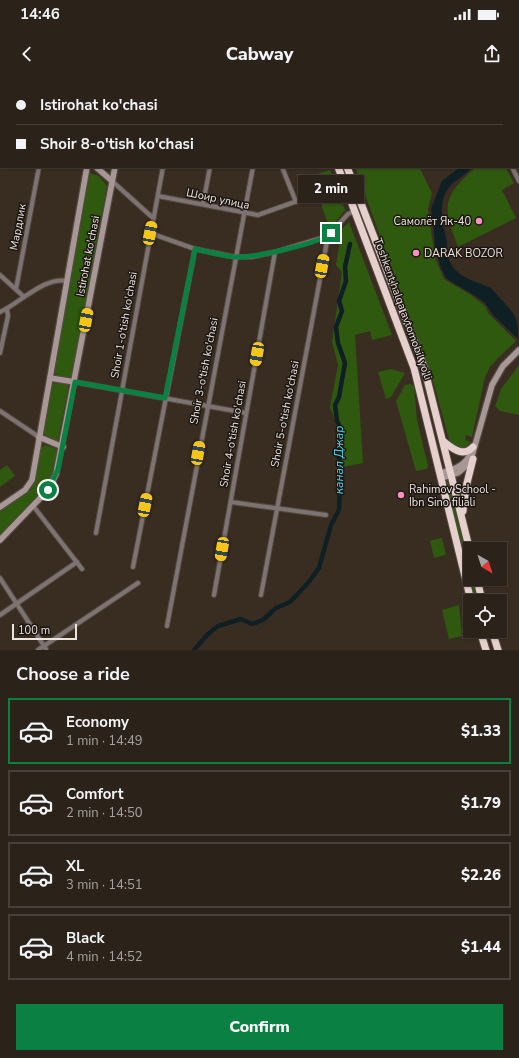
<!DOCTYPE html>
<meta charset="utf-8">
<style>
:root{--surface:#2b221a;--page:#332a23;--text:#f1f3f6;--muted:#a6a4a2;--line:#473f39;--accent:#0b8043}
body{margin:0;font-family:"Nunito Sans",sans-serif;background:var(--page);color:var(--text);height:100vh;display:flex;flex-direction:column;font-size:15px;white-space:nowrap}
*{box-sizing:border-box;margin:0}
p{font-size:13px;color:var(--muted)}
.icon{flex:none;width:22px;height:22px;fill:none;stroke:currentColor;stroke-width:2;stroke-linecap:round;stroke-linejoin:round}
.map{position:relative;height:570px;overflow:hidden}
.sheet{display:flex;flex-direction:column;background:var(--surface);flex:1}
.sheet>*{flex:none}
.guide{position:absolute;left:0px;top:0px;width:519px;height:88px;box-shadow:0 1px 3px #0004,0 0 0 1px var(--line);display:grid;align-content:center;height:88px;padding:0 16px;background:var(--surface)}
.needle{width:26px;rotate:141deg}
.tools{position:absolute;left:463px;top:462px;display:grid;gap:8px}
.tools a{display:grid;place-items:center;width:44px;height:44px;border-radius:0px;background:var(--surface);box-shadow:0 1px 3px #0004,0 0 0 1px var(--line);font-size:20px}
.scale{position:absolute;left:12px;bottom:10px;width:65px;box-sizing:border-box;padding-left:4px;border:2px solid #ece4de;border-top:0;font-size:11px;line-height:14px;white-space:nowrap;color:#ece4de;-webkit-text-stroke:3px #1c1612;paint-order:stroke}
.end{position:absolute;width:18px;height:18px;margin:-9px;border:5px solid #0b8043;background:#fff;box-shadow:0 0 0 2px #fff}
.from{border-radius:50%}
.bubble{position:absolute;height:28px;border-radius:0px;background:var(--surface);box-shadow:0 1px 3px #0004,0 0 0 1px var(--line);font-size:13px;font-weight:800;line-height:28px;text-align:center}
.car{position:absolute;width:12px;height:24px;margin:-12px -6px;border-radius:5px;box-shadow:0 0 3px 1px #0007;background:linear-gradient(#f5c518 24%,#345 0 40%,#f5c518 0 76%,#345 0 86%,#f5c518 0)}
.guide b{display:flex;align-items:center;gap:14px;height:38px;font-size:15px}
.guide b+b{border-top:1px solid var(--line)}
.guide i{width:10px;height:10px;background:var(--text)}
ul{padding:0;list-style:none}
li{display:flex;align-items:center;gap:12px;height:66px;margin:0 8px 6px;padding:0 8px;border:2px solid var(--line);border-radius:0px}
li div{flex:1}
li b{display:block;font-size:15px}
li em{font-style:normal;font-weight:800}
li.current{border-color:var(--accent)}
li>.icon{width:36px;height:36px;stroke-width:1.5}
h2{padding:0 16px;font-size:18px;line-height:48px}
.button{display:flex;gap:8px;margin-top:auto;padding:8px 16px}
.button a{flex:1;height:46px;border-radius:0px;background:var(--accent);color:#fff;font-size:16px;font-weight:800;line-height:46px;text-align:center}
.status{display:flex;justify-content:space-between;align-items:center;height:28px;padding:0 20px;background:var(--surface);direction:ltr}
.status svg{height:11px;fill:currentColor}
header{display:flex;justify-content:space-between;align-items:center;height:52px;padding:0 16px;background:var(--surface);font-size:18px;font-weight:800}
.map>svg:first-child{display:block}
</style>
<div class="status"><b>14:46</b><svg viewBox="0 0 49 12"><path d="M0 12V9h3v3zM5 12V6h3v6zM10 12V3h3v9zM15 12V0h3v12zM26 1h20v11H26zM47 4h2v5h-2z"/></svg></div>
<header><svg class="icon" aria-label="back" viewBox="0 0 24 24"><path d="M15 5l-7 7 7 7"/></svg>Cabway<svg class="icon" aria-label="share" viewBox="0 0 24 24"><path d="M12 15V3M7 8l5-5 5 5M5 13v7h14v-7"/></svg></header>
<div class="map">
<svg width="519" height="570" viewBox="0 0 519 570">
<rect width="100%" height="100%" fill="#392d22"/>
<g fill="#2f590e">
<path d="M355,87H419L432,113L428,129L435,178L444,199L471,215L485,226L489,234L516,261L498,278L490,287L485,297L472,357L466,355L465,360L471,362L465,368H457L450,363L434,304Z"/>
<path d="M476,87H505L514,103L502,110L516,138L458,167C442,124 442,118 476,87Z"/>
<path d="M330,90L334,101L315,108L311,96Z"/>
<path d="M90,93L99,96L107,106L72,296C66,300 58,297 54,292Z"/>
<path d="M337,109L345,130L330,149L322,127L321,115Z"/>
<path d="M349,142L392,255L372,260L370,251L355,255L363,383L338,388L336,383V343L330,327L338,285L332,262L342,192L336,185L340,161L332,158Z"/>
<path d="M519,285V335L500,331L495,326L501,309Z"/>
<path d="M391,289L405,293L391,317L386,319L378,292Z"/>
<path d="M54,303L69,304L58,361L46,356L43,352L51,306Z"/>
<path d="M410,304L414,306L417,340L428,386L427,389L416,391L396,321L405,305Z"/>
<path d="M45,365L57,369L54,391L46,406L0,456V431L31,409L41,368Z"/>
<path d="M7,385L15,396L0,407V390Z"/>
<path d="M448,400L470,489V499H473L478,521H475L445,401Z"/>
<path d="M442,458L446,475L434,478L430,461Z"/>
<path d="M459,525L462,556L449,559L442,530Z"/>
</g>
<path fill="#0e2023" d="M460,87H472C465,97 451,101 446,112C439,127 442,142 446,157C448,166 446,176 451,184C459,198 473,200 486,206C493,208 495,213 500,218C513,233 519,236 518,259L493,235L485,223L474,215L455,204L446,198L441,188L435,168L434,152L431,129L442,101Z"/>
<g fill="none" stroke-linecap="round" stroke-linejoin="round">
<path stroke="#0e2023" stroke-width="4.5" d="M194,570L208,554L218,546L241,539L252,544L263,540L276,528L290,522L308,503L319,488L331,445L339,430L341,386L337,373L341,349L337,341L335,325L339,317L345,283L338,263L336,247L342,231L339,221L346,201L345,187L350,164"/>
<g stroke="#564a40" stroke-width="6">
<g id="street">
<path d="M249,0V1"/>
<path d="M4,1L5,0"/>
<path d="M54,1L55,0"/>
<path d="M179,1L180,0"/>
<path d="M225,1L226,0"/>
<path d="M0,6L1,4"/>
<path d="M0,54L1,56"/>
<path d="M0,67L1,62"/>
<path d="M282,87L296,122"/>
<path d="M512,87L519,101"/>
<path d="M112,101L153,138"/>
<path d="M158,116L258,135L345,104"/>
<path d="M203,124L210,87"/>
<path d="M150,153L195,169L235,177H251L275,172L328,156L348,134L355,131"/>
<path d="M0,195L23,216"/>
<path d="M16,209L39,87"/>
<path d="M0,232C20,223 45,196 67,201"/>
<path d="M0,273L8,236L7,229"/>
<path d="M75,302L246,333"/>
<path d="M0,331L39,357"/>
<path d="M231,422L326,435"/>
<path d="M34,427L82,489"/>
<path d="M96,453L163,87"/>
<path d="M133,487L195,169"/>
<path d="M0,498L46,569"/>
<path d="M214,515L275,172"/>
<path d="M261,515L328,156"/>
<path d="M0,535L77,482"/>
<path d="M167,546L253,87"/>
<path d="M38,570L138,503"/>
</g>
</g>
<g stroke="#564a40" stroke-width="8">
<g id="secondary">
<path d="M9,0L10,1"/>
<path d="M103,1V0"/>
<path d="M131,1V0"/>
<path d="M96,87L112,101"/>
<path d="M50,298L75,302"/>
<path d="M39,357L63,367"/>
<path d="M441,393C454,389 466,386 471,372"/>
<path d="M442,398L458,393L470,383L492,305L503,286L519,270"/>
<path d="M0,427L25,410L32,400L87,87"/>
<path d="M0,460L48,410L56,394L115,87"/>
</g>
</g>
<g stroke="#564a40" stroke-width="9">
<g id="highway">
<path d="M304,0L305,1"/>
<path d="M314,0V1"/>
<path d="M338,87L414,288L471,521"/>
<path d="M347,87L424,287L470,471"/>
<path d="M443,361C452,368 463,378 473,367"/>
<path d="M463,431L466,407L473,379"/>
<path d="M477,499L482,521"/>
<path d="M480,551L486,570"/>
<path d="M492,551L498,570"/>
</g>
</g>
<use href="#street" stroke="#7c7372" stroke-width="4"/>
<use href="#secondary" stroke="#a79897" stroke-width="5.5"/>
<use href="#highway" stroke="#e6d0ce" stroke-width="7"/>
</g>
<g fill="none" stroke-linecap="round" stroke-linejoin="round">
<path stroke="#0b8043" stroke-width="5" d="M48,410L58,389L75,302L165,318L195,169C208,172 222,176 235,177C253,178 319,164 331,153"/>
</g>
<g fill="#fd8ec0" stroke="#1c1612" stroke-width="1.5">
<circle cx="479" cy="141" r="4"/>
<circle cx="416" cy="173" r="4"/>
<circle cx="401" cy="415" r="4"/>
</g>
<g text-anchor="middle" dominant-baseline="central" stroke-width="3" stroke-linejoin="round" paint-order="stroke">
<g font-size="11" fill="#ece4de" stroke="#1c1612">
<text transform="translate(218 119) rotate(12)">Шоир улица</text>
<text transform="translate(18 147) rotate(-79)">Мардлик</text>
<text transform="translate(88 176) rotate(-79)">Istirohat ko'chasi</text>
<text transform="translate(403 229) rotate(70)">Toshkent halqa avtomobil yo'li</text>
<text transform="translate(124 245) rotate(-80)">Shoir 1-o'tish ko'chasi</text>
<text transform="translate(204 291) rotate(-79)">Shoir 3-o'tish ko'chasi</text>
<text transform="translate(285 334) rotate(-79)">Shoir 5-o'tish ko'chasi</text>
<text transform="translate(233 354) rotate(-80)">Shoir 4-o'tish ko'chasi</text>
</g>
<g font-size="11" fill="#ece4de" stroke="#1c1612" text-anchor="start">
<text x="471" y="141" text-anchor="end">Самолёт Як-40</text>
<text x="424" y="173">DARAK BOZOR</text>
<text x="409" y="409">Rahimov School -<tspan x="409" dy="13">Ibn Sino filiali</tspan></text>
</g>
<g font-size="12" font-style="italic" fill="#4ed7ef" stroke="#1c1612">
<text transform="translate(339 380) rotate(-90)">канал Джар</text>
</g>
</g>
</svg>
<div class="tools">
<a><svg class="needle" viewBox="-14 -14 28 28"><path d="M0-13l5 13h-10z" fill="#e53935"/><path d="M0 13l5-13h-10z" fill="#a6a4a2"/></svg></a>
<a><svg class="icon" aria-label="locate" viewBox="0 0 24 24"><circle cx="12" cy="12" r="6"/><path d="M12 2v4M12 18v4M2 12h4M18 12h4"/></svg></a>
</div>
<div class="scale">100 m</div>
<i class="end from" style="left:48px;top:410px"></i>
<i class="end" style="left:331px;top:153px"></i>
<div class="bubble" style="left:298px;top:95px;width:66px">2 min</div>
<i class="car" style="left:150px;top:153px;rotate:11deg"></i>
<i class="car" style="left:322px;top:186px;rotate:11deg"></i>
<i class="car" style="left:86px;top:240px;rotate:11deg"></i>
<i class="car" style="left:257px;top:274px;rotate:190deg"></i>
<i class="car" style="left:198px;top:373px;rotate:10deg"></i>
<i class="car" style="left:145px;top:425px;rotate:11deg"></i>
<i class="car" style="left:222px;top:469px;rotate:190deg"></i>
<div class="guide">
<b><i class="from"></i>Istirohat ko'chasi</b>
<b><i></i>Shoir 8-o'tish ko'chasi</b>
</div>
</div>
<section class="sheet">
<h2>Choose a ride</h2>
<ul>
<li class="current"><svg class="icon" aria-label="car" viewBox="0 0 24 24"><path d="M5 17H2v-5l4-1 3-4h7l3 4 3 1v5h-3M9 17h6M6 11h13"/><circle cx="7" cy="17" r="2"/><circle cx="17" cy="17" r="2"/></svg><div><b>Economy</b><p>1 min · 14:49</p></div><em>$1.33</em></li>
<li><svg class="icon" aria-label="car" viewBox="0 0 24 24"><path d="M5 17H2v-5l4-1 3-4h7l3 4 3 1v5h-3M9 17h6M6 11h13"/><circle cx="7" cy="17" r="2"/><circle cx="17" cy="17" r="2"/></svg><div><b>Comfort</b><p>2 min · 14:50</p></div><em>$1.79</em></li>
<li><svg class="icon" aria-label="car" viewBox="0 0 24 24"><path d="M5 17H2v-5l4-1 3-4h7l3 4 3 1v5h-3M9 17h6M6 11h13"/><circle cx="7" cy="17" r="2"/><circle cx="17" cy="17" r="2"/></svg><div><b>XL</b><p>3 min · 14:51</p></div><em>$2.26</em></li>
<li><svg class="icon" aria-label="car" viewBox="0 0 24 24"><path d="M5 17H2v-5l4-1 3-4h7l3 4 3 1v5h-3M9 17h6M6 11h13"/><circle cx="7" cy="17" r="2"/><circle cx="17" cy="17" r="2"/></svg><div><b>Black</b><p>4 min · 14:52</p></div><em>$1.44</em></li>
</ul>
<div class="button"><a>Confirm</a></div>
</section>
